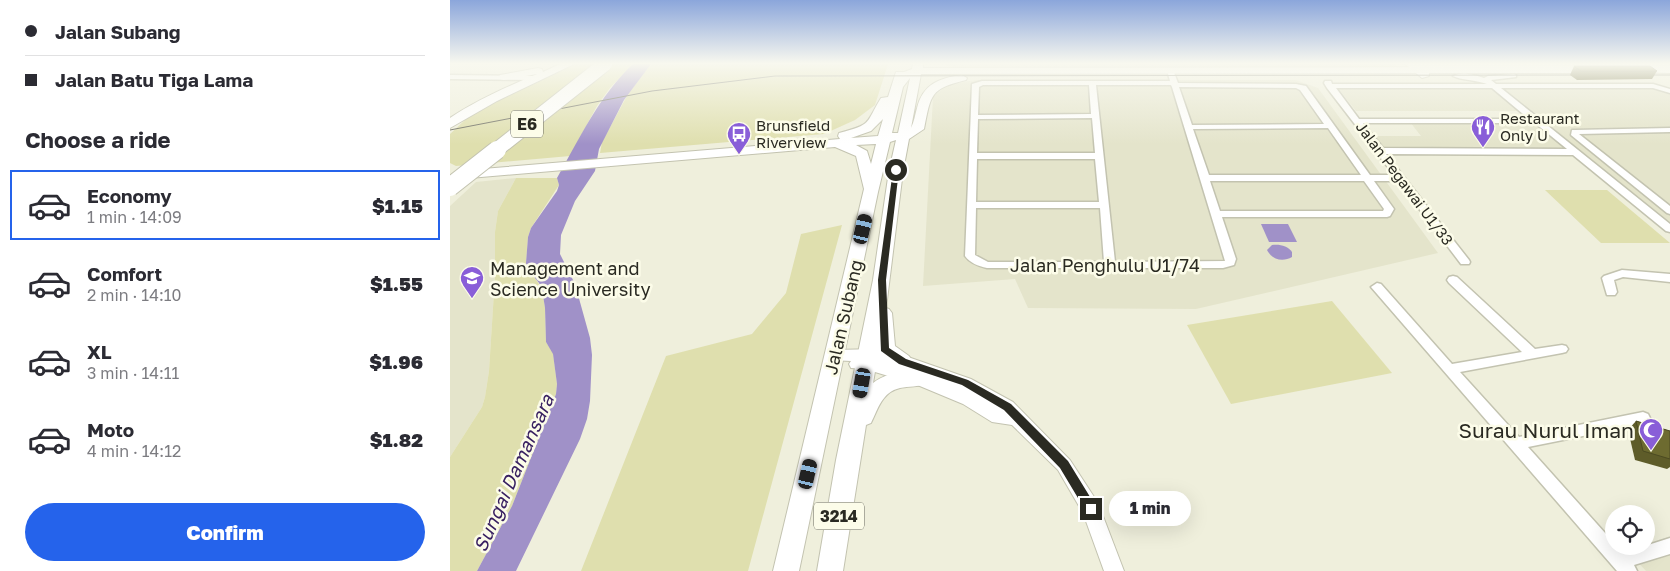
<!DOCTYPE html>
<meta charset="utf-8">
<style>
:root{--surface:#fff;--page:#f7f7f7;--text:#2b2b33;--muted:#7c7c81;--line:#e1e1e2;--accent:#2563eb}
body{margin:0;font-family:"Golos Text",sans-serif;background:var(--page);color:var(--text);height:100vh;display:flex;flex-direction:column;font-size:19px;white-space:nowrap}
*{box-sizing:border-box;margin:0}
p{font-size:16px;color:var(--muted)}
.icon{flex:none;width:28px;height:28px;fill:none;stroke:currentColor;stroke-width:2;stroke-linecap:round;stroke-linejoin:round}
.map{position:relative;flex:1;overflow:hidden}
.details{display:flex;flex-direction:column;background:var(--surface);width:450px}
.details>*{flex:none}
.guide{display:grid;align-content:center;height:110px;padding:0 25px;background:var(--surface)}
.fabs{position:absolute;left:1155px;top:505px;display:grid;gap:10px}
.fabs a{display:grid;place-items:center;width:50px;height:50px;border-radius:50%;background:var(--surface);box-shadow:0 5px 20px #0002;font-size:25px}
.end{position:absolute;width:22px;height:22px;margin:-11px;border:6px solid #2a2a22;background:#fff;box-shadow:0 0 0 2px #fff}
.from{border-radius:50%}
.bubble{position:absolute;height:35px;border-radius:18px;background:var(--surface);box-shadow:0 5px 20px #0002;font-size:16px;font-weight:800;line-height:35px;text-align:center}
.car{position:absolute;width:15px;height:30px;margin:-15px -8px;border-radius:6px;box-shadow:0 0 4px 1px #0007;background:linear-gradient(#222 24%,#8ab4d8 0 40%,#222 0 76%,#8ab4d8 0 86%,#222 0)}
.guide b{display:flex;align-items:center;gap:18px;height:48px;font-size:19px}
.guide b+b{border-top:1px solid var(--line)}
.guide i{width:12px;height:12px;background:var(--text)}
ul{padding:0;list-style:none}
li{display:flex;align-items:center;gap:15px;height:70px;margin:0 10px 8px;padding:0 15px;border:2px solid transparent;border-radius:0px}
li div{flex:1}
li b{display:block;font-size:19px}
li em{font-style:normal;font-weight:800}
li.active{border-color:var(--accent)}
li>.icon{width:45px;height:45px;stroke-width:1.5}
h2{padding:0 25px;font-size:22px;line-height:60px}
.cta{display:flex;gap:10px;margin-top:auto;padding:10px 25px}
.cta a{flex:1;height:58px;border-radius:30px;background:var(--accent);color:#fff;font-size:20px;font-weight:800;line-height:58px;text-align:center}
main{display:flex;flex:1;min-height:0}
.map>svg:first-child{display:block}
</style>
<main>
<section class="details">
<div class="guide">
<b><i class="from"></i>Jalan Subang</b>
<b><i></i>Jalan Batu Tiga Lama</b>
</div>
<h2>Choose a ride</h2>
<ul>
<li class="active"><svg class="icon" aria-label="car" viewBox="0 0 24 24"><path d="M5 17H2v-5l4-1 3-4h7l3 4 3 1v5h-3M9 17h6M6 11h13"/><circle cx="7" cy="17" r="2"/><circle cx="17" cy="17" r="2"/></svg><div><b>Economy</b><p>1 min · 14:09</p></div><em>$1.15</em></li>
<li><svg class="icon" aria-label="car" viewBox="0 0 24 24"><path d="M5 17H2v-5l4-1 3-4h7l3 4 3 1v5h-3M9 17h6M6 11h13"/><circle cx="7" cy="17" r="2"/><circle cx="17" cy="17" r="2"/></svg><div><b>Comfort</b><p>2 min · 14:10</p></div><em>$1.55</em></li>
<li><svg class="icon" aria-label="car" viewBox="0 0 24 24"><path d="M5 17H2v-5l4-1 3-4h7l3 4 3 1v5h-3M9 17h6M6 11h13"/><circle cx="7" cy="17" r="2"/><circle cx="17" cy="17" r="2"/></svg><div><b>XL</b><p>3 min · 14:11</p></div><em>$1.96</em></li>
<li><svg class="icon" aria-label="car" viewBox="0 0 24 24"><path d="M5 17H2v-5l4-1 3-4h7l3 4 3 1v5h-3M9 17h6M6 11h13"/><circle cx="7" cy="17" r="2"/><circle cx="17" cy="17" r="2"/></svg><div><b>Moto</b><p>4 min · 14:12</p></div><em>$1.82</em></li>
</ul>
<div class="cta"><a>Confirm</a></div>
</section>
<div class="map">
<svg width="1220" height="571" viewBox="0 0 1220 571">
<rect width="100%" height="100%" fill="#efefdc"/>
<g fill="#e4e4cb">
<path d="M494,64H944L949,68H504Z"/>
<path d="M525,80H846L868,88L988,253L746,309L578,308L565,279L473,286L483,97L497,85Z"/>
<path d="M887,87H1039L1069,111H906Z"/>
<path d="M1052,88H1210L1220,94V222Z"/>
<path d="M960,122H1083L1118,150H932L921,136H971Z"/>
<path d="M66,178L48,211L45,232V276L39,371L35,397L32,407L0,457V206L26,182Z"/>
<path d="M1220,552V571H1196L1187,561Z"/>
</g>
<g fill="#dfdfae">
<path d="M124,64H183L160,88L147,106L120,156L6,166L0,163V134L29,107Z"/>
<path d="M201,64H438L425,105L405,120L374,134L150,153L152,142L178,94Z"/>
<path d="M66,178H107L109,185L81,228L78,237L76,263L92,289L95,308L96,342L103,353L107,384L106,394L62,506L27,571H0V457L32,407L35,397L39,371L45,276V232L48,211Z"/>
<path d="M1095,190H1157L1220,243H1151Z"/>
<path d="M392,225L298,571H131L216,356L302,334L336,293L351,234Z"/>
<path d="M882,301L942,373L781,404L737,325Z"/>
</g>
<g fill="#a091c8">
<path d="M183,64H201L174,100L149,149L145,171L125,201L111,235L110,254L125,284L140,338L142,355L140,401L137,419L130,439L66,571H27L62,506L106,394L107,384L103,354L96,342L95,308L92,289L89,283L77,268L76,263L78,237L81,228L107,191L109,185L107,178C130,138 149,96 183,64Z"/>
<path d="M811,224H838L847,242H819Z"/>
<path d="M822,245C830,244 838,246 842,252V257C833,262 822,260 817,250Z"/>
</g>
<g fill="none" stroke-linecap="round" stroke-linejoin="round">
<g stroke="#c3c3b0" stroke-width="3">
<g id="minor">
<path d="M968,64H1220V67L979,68Z"/>
<path d="M720,68L723,70L728,83L846,84L856,86L920,175H944L877,88L874,83L875,81H881L882,84H1037C1027,80 1010,80 1003,76C1012,71 1025,75 1034,78L1038,76L1064,74L1066,75V77L1041,80L1046,84H1203L1220,89V93L1203,88H1051L1220,224V232L1216,231L1123,155L936,154L1019,260L1020,262L1019,264H1011L948,181H924L944,209L940,216L937,217H772L786,259L784,265L773,268H537C528,266 520,263 515,256L522,84L532,81H720L717,70ZM533,85H639L641,114L528,115L529,87ZM646,85H721L722,87L775,261L665,262ZM729,87L846,88L850,90L874,124L742,125ZM886,88H1042L1079,119H909ZM642,118L645,153H527L528,119ZM913,123H1085L1117,149L933,148ZM878,128L911,175H759L743,129ZM527,159H645L649,202H526ZM760,181H914L934,209L933,211H770ZM526,208H650L654,262H538L525,255Z"/>
<path d="M0,75L89,76L93,78L89,80L0,79Z"/>
<path d="M1220,128V132L1129,134L1220,206V214L1217,213L1121,135L1122,130H1125Z"/>
<path d="M1172,270L1220,274V282L1173,277L1164,280L1167,292L1165,295H1157L1152,278L1154,276Z"/>
<path d="M1003,276L1007,277L1085,349L1112,345L1116,346L1118,349L1116,352L1112,353L1010,372L1069,437L1193,412L1198,414L1200,418L1198,422L1193,424L1078,447L1164,543V546H1167L1173,553L1220,538V554L1184,565L1187,571H1167L921,287L927,283L931,284L1002,364L1072,352L999,283L997,280L999,277Z"/>
</g>
</g>
<g stroke="#c3c3b0" stroke-width="2">
<g id="tertiary">
<path d="M955,64H973L979,70V76L972,78Z"/>
<path d="M427,349L458,357L521,379L563,402L620,460L648,503L674,571H654L633,513L608,470L562,425L542,422L513,404L465,384L415,369L401,368L399,364L401,361L380,360L377,356L380,352L385,350Z"/>
</g>
</g>
<g stroke="#c3c3b0" stroke-width="2">
<g id="primary">
<path d="M110,64H124L47,101L0,128V118C27,100 57,87 87,74L54,80L50,79L49,77L50,75L88,68L92,69L93,72Z"/>
<path d="M463,64H473V68L1145,67L1150,70L1145,73L471,74L461,128C464,122 465,115 467,108C473,84 489,78 512,75L517,78L516,80C480,89 481,94 474,129L459,139L453,171L436,308L439,309L442,313L445,346L459,356L462,361L459,366C446,370 438,361 428,354L423,383C437,372 460,368 477,374L480,379L477,384C468,387 459,386 450,388C432,392 428,409 421,423L416,425L393,571H367L386,460L423,280L439,171L446,140L440,142L428,192L349,571H323L414,189L406,156L385,147L8,179L1,175L8,171L390,139L388,136L389,133C423,124 415,124 431,98L438,97L446,72H454L462,69ZM460,78L448,133H442L453,87ZM433,119L428,136L401,138L421,131ZM426,144L421,164L417,151L406,145Z"/>
<path d="M1183,67H1220V73L1179,72L1178,70L1179,68Z"/>
</g>
</g>
<use href="#minor" fill="#fff" fill-rule="evenodd"/>
<use href="#tertiary" fill="#fff" fill-rule="evenodd"/>
<use href="#primary" fill="#fff" fill-rule="evenodd"/>
<g stroke="#6e6e62" stroke-width="1">
<path d="M1190,75H1220"/>
<path d="M0,130L202,91L325,76L1133,75"/>
</g>
<g stroke="#c3c3b0" stroke-width="16" stroke-linecap="butt">
<path id="motorway-bridge-far1" d="M45,151L155,64"/>
</g>
<g stroke="#c3c3b0" stroke-width="20" stroke-linecap="butt">
<path id="motorway-bridge" d="M0,187L47,150"/>
</g>
<use href="#motorway-bridge-far1" stroke="#fff" stroke-width="14"/>
<use href="#motorway-bridge" stroke="#fff" stroke-width="18"/>
</g>
<g fill="#5e5c29">
<path d="M1124,66L1207,71L1202,79L1127,80L1120,75Z"/>
<path d="M1186,421L1220,431V467L1217,469L1185,460L1178,430Z"/>
</g>
<g fill="#6d6b30" stroke="#4c4b22">
<path d="M1124,66H1200L1207,71H1131Z"/>
<path d="M1186,421L1220,431V459L1193,451Z"/>
</g>
<linearGradient id="sky" x2="0" y2="1"><stop stop-color="#8ba6db"/><stop offset="0.44" stop-color="#f8f8ef"/><stop offset="1" stop-color="#f8f8ef" stop-opacity="0"/></linearGradient>
<rect width="1220" height="144" fill="url(#sky)"/>
<path fill="#2a2a22" d="M446,169L449,170L436,280L439,348L456,359L518,380L561,404L618,461L645,505L647,509L645,513L641,514L637,513L610,468L554,410L512,385L449,364L431,351L428,280L443,170Z"/>
<defs>
<g id="restaurant-pin" transform="scale(1.25)"><path d="M0 17L-7.5 6A9.5 9.5 0 1 1 7.5 6Z" fill="#895ed8" stroke="#fcfce9"/><path d="M-5-6h1v4h1v-4h1v4h1v-4h1v5L-1.5 .5V6h-2V.5L-5-1ZM5-6V6H3V1.5H1.5Q1.5-4 5-6Z" fill="#fff"/></g>
<g id="bus-pin" transform="scale(1.25)"><path d="M0 17L-7.5 6A9.5 9.5 0 1 1 7.5 6Z" fill="#895ed8" stroke="#fcfce9"/><path d="M-5-6H5V4H4V6H2V4H-2V6H-4V4H-5ZM-3.5-4V0h7V-4ZM-3.5 1.2v1.5H-2V1.2ZM2 1.2v1.5H3.5V1.2Z" fill="#fff"/></g>
<g id="university-pin" transform="scale(1.25)"><path d="M0 17L-7.5 6A9.5 9.5 0 1 1 7.5 6Z" fill="#895ed8" stroke="#fcfce9"/><path d="M0-5L7-2L0 1L-7-2ZM-4 1L0 2.5L4 1V4Q0 6-4 4Z" fill="#fff"/></g>
<g id="mosque-pin" transform="scale(1.25)"><path d="M0 17L-7.5 6A9.5 9.5 0 1 1 7.5 6Z" fill="#895ed8" stroke="#fcfce9"/><path d="M3.5-4.9A6 6 0 1 0 3.5 4.9A5 5 0 1 1 3.5-4.9Z" fill="#fff"/></g>
</defs>
<g fill-rule="evenodd">
<use href="#restaurant-pin" x="1033" y="127"/>
<use href="#bus-pin" x="289" y="134"/>
<use href="#university-pin" x="22" y="278"/>
<use href="#mosque-pin" x="1201" y="430"/>
</g>
<g text-anchor="middle" dominant-baseline="central" stroke-width="5" stroke-linejoin="round" paint-order="stroke">
<g font-size="15" fill="#2a2a22" stroke="#fcfce9" text-anchor="start">
<text x="1050" y="118">Restaurant<tspan x="1050" dy="17">Only U</tspan></text>
<text x="306" y="125">Brunsfield<tspan x="306" dy="17">Riverview</tspan></text>
</g>
<g font-size="15" fill="#2a2a22" stroke="#fcfce9">
<text transform="translate(955 183) rotate(53)">Jalan Pegawai U1/33</text>
</g>
<g fill="#fcfce9" stroke="#69695e" stroke-width="1">
<rect x="61" y="110.5" width="32" height="27" rx="4"/>
<rect x="364" y="502.5" width="50" height="27" rx="4"/>
</g>
<g font-size="16" font-weight="bold" fill="#2a2a22">
<text x="77" y="124">E6</text>
<text x="389" y="516">3214</text>
</g>
<g font-size="18" fill="#2a2a22" stroke="#fcfce9">
<text x="655" y="265">Jalan Penghulu U1/74</text>
<text transform="translate(393 317) rotate(-77)">Jalan Subang</text>
</g>
<g font-size="18" fill="#2a2a22" stroke="#fcfce9" text-anchor="start">
<text x="40" y="268">Management and<tspan x="40" dy="21">Science University</tspan></text>
</g>
<g font-size="19" font-style="italic" fill="#382061" stroke="#fcfce9">
<text transform="translate(63 473) rotate(-66)">Sungai Damansara</text>
</g>
<g font-size="21" fill="#2a2a22" stroke="#fcfce9" text-anchor="end">
<text x="1184" y="430">Surau Nurul Iman</text>
</g>
</g>
</svg>
<div class="fabs">
<a><svg class="icon" aria-label="locate" viewBox="0 0 24 24"><circle cx="12" cy="12" r="6"/><path d="M12 2v4M12 18v4M2 12h4M18 12h4"/></svg></a>
</div>
<i class="end from" style="left:446px;top:170px"></i>
<i class="end" style="left:641px;top:509px"></i>
<div class="bubble" style="left:659px;top:491px;width:82px">1 min</div>
<i class="car" style="left:413px;top:229px;rotate:13deg"></i>
<i class="car" style="left:412px;top:383px;rotate:190deg"></i>
<i class="car" style="left:358px;top:474px;rotate:13deg"></i>
</div>
</main>
